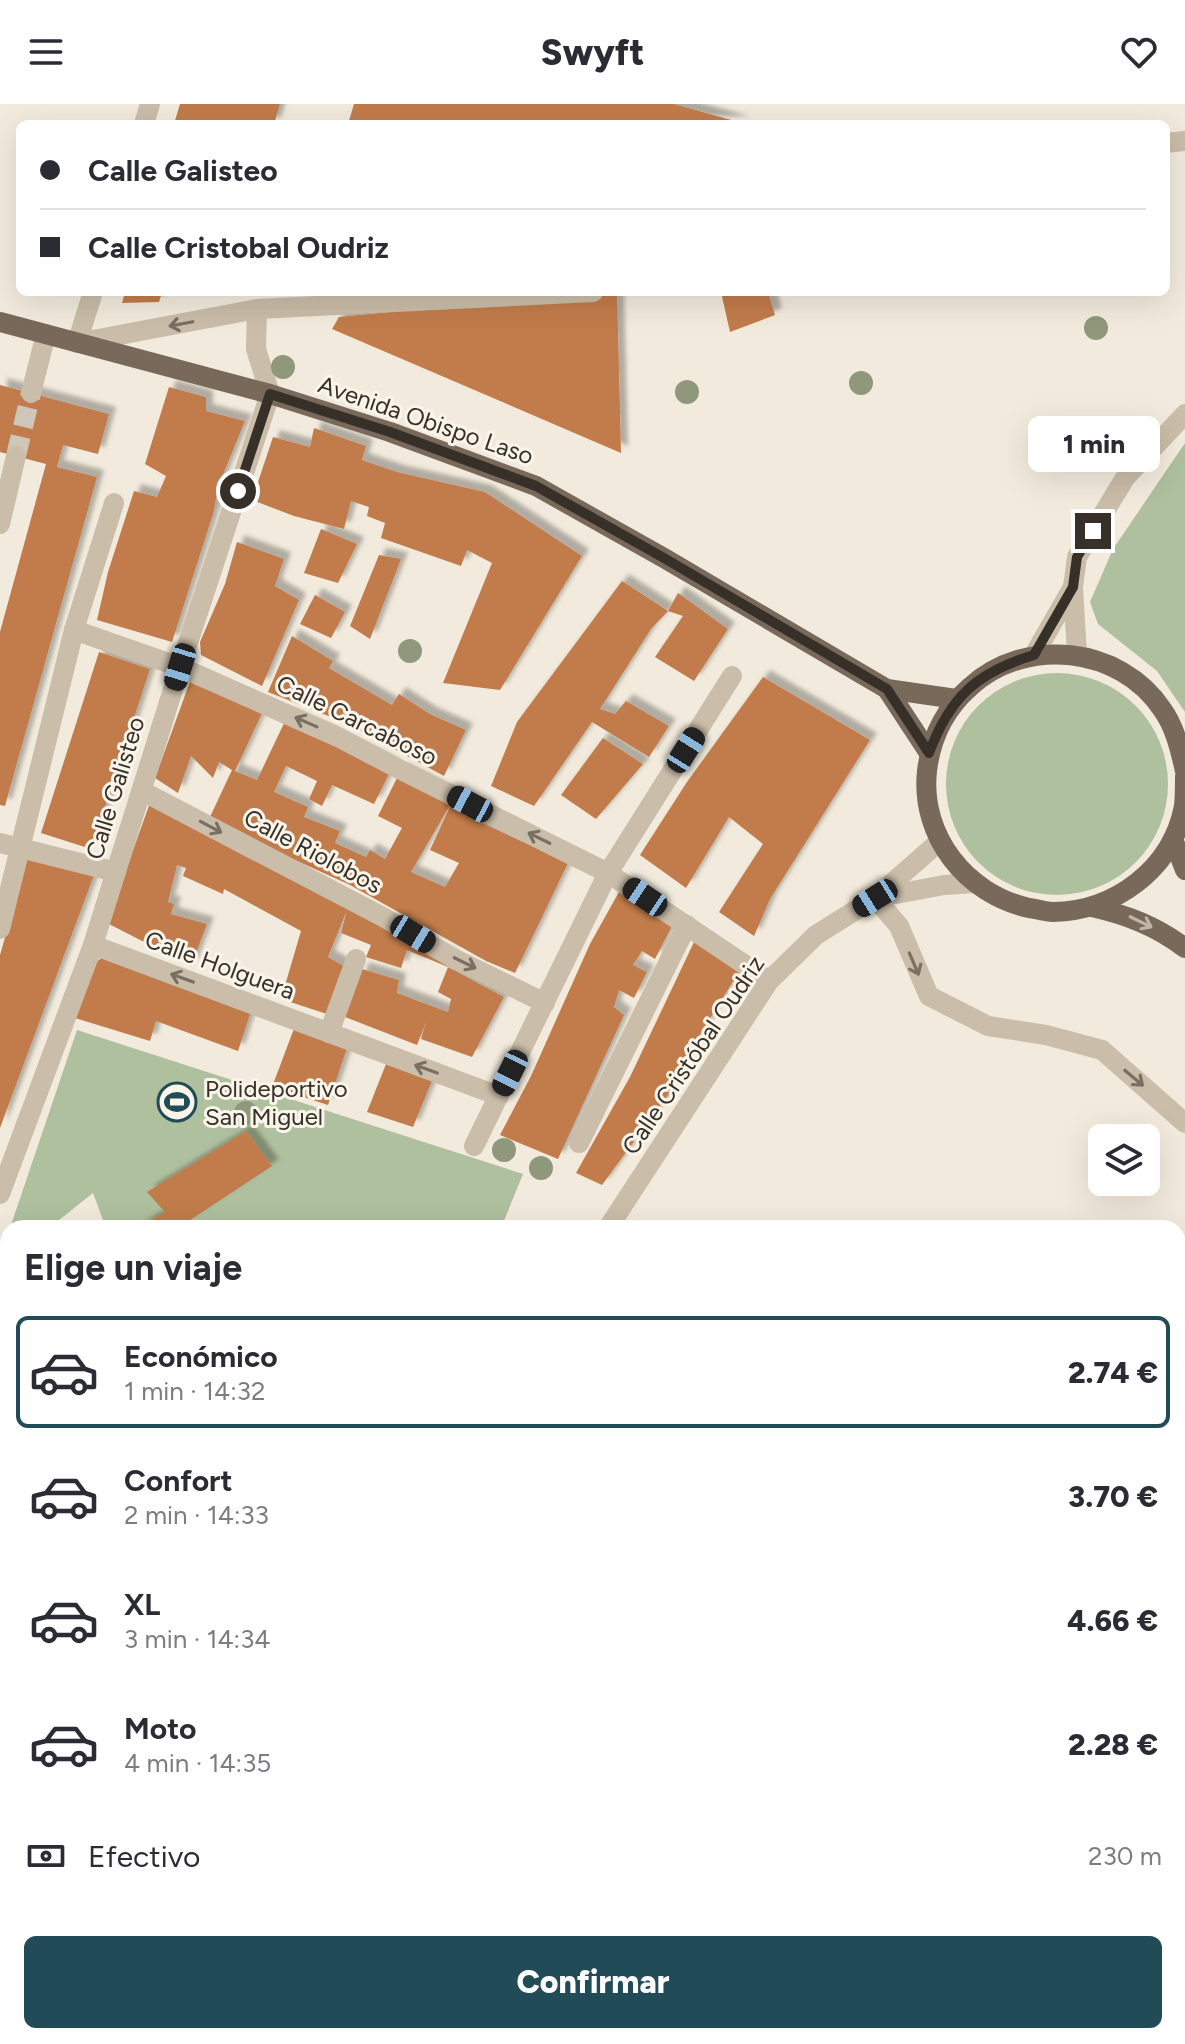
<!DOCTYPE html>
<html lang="es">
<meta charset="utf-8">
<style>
:root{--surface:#fff;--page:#f7f7f7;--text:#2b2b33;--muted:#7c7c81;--line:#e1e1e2;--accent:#204b57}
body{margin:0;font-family:Figtree,sans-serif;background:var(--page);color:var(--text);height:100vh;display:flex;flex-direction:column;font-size:30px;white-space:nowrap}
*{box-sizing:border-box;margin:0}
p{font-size:26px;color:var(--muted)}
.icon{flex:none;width:44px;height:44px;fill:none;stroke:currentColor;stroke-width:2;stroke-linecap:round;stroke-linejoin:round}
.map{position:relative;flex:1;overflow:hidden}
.details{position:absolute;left:0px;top:1116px;width:1186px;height:824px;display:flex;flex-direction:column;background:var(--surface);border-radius:24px 24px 0 0;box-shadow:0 8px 32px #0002}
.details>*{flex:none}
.hud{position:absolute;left:16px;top:16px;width:1154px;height:176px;border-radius:12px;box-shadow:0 8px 32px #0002;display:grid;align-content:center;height:176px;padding:0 24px;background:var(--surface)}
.controls{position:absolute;left:1088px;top:1020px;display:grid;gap:16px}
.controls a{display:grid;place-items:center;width:72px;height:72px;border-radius:12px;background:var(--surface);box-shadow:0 8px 32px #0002;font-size:40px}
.end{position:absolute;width:36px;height:36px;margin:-18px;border:10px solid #373029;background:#fff;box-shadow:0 0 0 4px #fff}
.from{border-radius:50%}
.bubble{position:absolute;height:56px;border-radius:12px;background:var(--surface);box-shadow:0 8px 32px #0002;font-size:26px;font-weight:800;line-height:56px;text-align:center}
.car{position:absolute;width:24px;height:48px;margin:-24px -12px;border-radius:10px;box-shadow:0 0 6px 2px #0007;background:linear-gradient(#222 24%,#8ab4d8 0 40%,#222 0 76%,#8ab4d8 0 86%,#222 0)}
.hud b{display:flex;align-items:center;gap:28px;height:76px;font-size:30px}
.hud b+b{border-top:2px solid var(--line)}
.hud i{width:20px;height:20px;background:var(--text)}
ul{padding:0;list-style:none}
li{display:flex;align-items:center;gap:24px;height:112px;margin:0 16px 12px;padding:0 8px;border:4px solid transparent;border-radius:12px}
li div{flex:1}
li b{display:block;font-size:30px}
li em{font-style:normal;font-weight:800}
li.active{border-color:var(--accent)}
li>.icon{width:72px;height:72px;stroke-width:1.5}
h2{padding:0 24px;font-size:36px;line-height:96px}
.pay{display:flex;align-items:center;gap:20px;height:88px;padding:0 24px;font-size:30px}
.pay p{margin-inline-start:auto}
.button{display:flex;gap:16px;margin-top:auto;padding:16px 24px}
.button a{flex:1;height:92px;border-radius:12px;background:var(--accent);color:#fff;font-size:32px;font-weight:800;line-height:92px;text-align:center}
header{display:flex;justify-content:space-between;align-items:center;height:104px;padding:0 24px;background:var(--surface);font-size:36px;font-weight:800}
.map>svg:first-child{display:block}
</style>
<header><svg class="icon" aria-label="menu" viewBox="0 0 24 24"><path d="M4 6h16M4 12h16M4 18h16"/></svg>Swyft<svg class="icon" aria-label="heart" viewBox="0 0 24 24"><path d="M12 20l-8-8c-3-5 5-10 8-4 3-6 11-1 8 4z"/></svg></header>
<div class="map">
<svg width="1185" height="1940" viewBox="0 0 1185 1940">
<defs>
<filter id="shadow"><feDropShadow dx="7" dy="-7" stdDeviation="2" flood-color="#0004"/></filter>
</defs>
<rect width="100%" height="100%" fill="#f2ebdd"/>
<g fill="#afc09e">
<path d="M1185,339V608L1157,567L1098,520L1090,498L1113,445Z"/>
<circle cx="1057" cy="680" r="111"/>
<path d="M77,926L523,1070L501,1124H106L93,1089L49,1124H10Z"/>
<path d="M8,1235V1388L0,1376V1241Z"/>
<path d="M0,1462L8,1477V1932L0,1904Z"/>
<path d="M8,1932H105L106,1940H10Z"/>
</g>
<g fill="#c27b4b" fill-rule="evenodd" filter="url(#shadow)">
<path d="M180,0H280L274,20H174Z"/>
<path d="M354,0H674L742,19L348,20Z"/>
<path d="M125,188H162L159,198L122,199Z"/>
<path d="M604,188H617L621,349L332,225L339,213Z"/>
<path d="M721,188H768L775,211L730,228Z"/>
<path d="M0,281L109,310L98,350L63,341L57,363L97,373L5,702L0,701V528L46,360L0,348Z"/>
<path d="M169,283L206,293V307L245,317L218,383L214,407L172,538L97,516L108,468L134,387L157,393L166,372L145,360Z"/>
<path d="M314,324L366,342L362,356L397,368L485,388L582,452L500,586L443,579L492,459L467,446L461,462L381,434L385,419L367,412L369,403L351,397L344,425L294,412L252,396L273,333L310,343Z"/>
<path d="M321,425L357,440L338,479L304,469Z"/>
<path d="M237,438L284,455L275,482L299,496L262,582L201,551L200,538L225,480Z"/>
<path d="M379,451L401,455L370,535L350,522Z"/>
<path d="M622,477L668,507L651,525L600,605L615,610L626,597L669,622L649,653L592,618L534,702L491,682L517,618Z"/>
<path d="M678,489L728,525L694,577L655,553L683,512L668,507Z"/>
<path d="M315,491L345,508L331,534L300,520Z"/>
<path d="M292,532L333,557L329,564L392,601L399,590L430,610L466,626L444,672L346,619L268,588Z"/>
<path d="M99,548L150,565L91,745L41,729Z"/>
<path d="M192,572L262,609L235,667L257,676L288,611L393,662L374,700L332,681L322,702L309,695L317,677L286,662L274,688L308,703L304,713L340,727L335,739L366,753L370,746L385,755L402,724L378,712L401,666L485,708L480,718L523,738L526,734L570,755L515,869L486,857L350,781L286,752L210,713L232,666L219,658L213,674L191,652L178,689L155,674ZM453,696L430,746L459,759L445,783L411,768Z"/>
<path d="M763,573L870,636L770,795L754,832L719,808L763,740L729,713L686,784L640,751L687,678Z"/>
<path d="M603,634L643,660L596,715L561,691Z"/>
<path d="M151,696L451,853L448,863L407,846L401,864L366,853L371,841L341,829L347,806L328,853L344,862L327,910L281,895L301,827L224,785L223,790L183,772L186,764L177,761L168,798L174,800L171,810L207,820L191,862L107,819Z"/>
<path d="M28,753L94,771L0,1024V851Z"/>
<path d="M624,779L673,820L655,855L642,847L633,861L647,868L634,894L619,886L614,903L624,911L558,1055L500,1031L531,972L590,840Z"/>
<path d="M695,836L740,866L683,958L668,991L602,1081L576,1069L630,973Z"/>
<path d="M105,852L251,907L238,947L156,917L150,937L75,914L93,860Z"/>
<path d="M448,863L504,893L472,953L421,935L426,918L417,941L345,913L362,865L399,876L397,889L448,908L451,895L438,888Z"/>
<path d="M295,922L348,941L328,1001L272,983Z"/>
<path d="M388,955L434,972L413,1023L367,1008Z"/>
<path d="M246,1027L272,1062L178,1124H138L165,1108L147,1088Z"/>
<path d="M486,1932H580L592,1940H480Z"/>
</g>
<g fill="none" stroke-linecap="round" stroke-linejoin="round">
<g stroke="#cdc6b9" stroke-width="20" stroke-dasharray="20 10" stroke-linecap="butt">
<path d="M16,352L31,289"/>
<path d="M0,1770L8,1766"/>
<path d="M0,1813L8,1809"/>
</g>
<g stroke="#cabda9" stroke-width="20">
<path d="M144,20L150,0"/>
<path d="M1166,39L1185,37"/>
<path d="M93,188L77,239L257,205L593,188"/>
<path d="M31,289L46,230"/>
<path d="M0,420L16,352"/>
<path d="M74,526L180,563L338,633L401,666L608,769L769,877"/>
<path d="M1034,551L1073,483"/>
<path d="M1077,551L1073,483L1077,453L1125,374L1185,310"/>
<path d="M142,687L383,813L451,853L545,899"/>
<path d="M0,739L116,768"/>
<path d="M974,779L944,781L875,794L899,822L929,892L988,922L1046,931L1102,946L1185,1019"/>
<path d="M0,825L74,526L114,399"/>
<path d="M93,841L499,992"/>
<path d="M329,929L356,855"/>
<path d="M579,1039L687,821"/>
<path d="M474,1042L608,769L732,572"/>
<path d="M0,1090L93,841L180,563L270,290L256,245L257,205"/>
<path d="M608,1124L769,877L816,831L875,794L940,737"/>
<path d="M0,1437L8,1450"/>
<path d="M1178,1598L1185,1597"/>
<path d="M111,1932V1940"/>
<path d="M361,1940L370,1932"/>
</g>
<g stroke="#78695b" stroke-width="20">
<path d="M0,218L270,290L390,328L536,382L664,454L887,585L956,595"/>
<path d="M887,585L929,649"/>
<path d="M1185,667C1180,645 1175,623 1162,605C1120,542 1025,532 970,583C945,605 931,633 927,667C920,732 966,790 1029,804C1037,805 1045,808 1053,808C1115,807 1172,765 1184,702C1185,693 1185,682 1185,672"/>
<path d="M1173,735L1185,766"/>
<path d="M1092,803C1127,811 1156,822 1185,844"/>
</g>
</g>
<g fill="#90987c">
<circle cx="1096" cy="224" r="12"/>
<circle cx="283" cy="263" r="12"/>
<circle cx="861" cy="279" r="12"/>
<circle cx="687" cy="288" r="12"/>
<circle cx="410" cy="547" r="12"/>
<circle cx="246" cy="1009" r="12"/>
<circle cx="504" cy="1046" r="12"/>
<circle cx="541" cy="1064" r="12"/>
</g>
<defs><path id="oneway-shaft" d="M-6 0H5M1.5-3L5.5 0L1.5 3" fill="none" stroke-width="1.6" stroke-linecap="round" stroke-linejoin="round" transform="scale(2)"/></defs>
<g stroke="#796f63">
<use href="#oneway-shaft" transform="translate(181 220) rotate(169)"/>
<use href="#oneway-shaft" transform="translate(306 618) rotate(-156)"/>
<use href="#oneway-shaft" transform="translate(211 723) rotate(28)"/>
<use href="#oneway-shaft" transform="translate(539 734) rotate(-154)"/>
<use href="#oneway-shaft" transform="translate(465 859) rotate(26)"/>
<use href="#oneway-shaft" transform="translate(914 860) rotate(67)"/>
<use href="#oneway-shaft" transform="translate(182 874) rotate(-160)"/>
<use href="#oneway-shaft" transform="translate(426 965) rotate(-160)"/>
<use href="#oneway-shaft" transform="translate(1134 974) rotate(40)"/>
</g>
<use stroke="#bfb6aa" href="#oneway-shaft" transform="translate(1141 818) rotate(26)"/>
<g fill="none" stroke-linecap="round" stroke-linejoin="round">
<path stroke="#373029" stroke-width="10" d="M238,387L270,290L390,328L536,382L664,454L887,585L929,649C950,593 977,568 1034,551L1073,483L1077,453L1093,427"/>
</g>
<defs>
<g id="stadium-ring" transform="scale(2)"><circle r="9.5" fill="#f9f5ea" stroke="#204b57" stroke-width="1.5"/><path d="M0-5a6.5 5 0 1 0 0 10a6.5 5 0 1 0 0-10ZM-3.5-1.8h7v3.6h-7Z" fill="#204b57"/></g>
</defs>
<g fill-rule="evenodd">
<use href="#stadium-ring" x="177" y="998"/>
</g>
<g text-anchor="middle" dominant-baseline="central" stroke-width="6" stroke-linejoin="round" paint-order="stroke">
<g font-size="24" fill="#373029" stroke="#f9f5ea">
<text transform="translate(426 316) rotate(19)">Avenida Obispo Laso</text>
<text transform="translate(357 616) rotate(26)">Calle Carcaboso</text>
<text transform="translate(115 684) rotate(-73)">Calle Galisteo</text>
<text transform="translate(313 747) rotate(28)">Calle Riolobos</text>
<text transform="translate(220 861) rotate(20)">Calle Holguera</text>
<text transform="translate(693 951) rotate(-56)">Calle Cristóbal Oudriz</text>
</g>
<g font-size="24" fill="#373029" stroke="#f9f5ea" text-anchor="start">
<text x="205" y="984">Polideportivo<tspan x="205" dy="28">San Miguel</tspan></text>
</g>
</g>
</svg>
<div class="controls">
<a><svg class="icon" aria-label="layers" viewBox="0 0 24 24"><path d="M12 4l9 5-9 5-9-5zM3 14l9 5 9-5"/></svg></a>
</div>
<i class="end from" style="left:238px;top:387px"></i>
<i class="end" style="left:1093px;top:427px"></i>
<div class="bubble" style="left:1028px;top:312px;width:132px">1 min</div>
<i class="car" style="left:180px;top:563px;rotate:197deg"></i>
<i class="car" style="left:686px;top:646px;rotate:32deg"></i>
<i class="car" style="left:470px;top:700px;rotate:298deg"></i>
<i class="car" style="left:645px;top:793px;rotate:304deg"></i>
<i class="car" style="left:875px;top:794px;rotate:238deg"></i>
<i class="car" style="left:413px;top:830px;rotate:121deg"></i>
<i class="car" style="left:510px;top:969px;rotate:206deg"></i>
<div class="hud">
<b><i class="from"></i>Calle Galisteo</b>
<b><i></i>Calle Cristobal Oudriz</b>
</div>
<section class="details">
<h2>Elige un viaje</h2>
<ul>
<li class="active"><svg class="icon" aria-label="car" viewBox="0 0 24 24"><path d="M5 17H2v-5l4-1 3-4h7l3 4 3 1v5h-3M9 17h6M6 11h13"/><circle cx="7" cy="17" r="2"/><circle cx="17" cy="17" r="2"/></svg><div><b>Económico</b><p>1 min · 14:32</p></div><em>2.74 €</em></li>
<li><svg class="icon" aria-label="car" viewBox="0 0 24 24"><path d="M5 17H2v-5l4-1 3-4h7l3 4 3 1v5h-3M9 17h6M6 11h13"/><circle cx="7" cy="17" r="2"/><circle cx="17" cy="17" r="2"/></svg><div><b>Confort</b><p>2 min · 14:33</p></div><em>3.70 €</em></li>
<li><svg class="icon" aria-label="car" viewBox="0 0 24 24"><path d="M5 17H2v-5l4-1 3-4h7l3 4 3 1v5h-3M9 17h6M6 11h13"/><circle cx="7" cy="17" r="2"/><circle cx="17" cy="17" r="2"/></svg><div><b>XL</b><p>3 min · 14:34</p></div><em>4.66 €</em></li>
<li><svg class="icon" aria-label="car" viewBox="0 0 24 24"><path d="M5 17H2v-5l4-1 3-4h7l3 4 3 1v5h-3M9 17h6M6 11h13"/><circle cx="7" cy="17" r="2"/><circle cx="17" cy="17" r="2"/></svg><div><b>Moto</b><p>4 min · 14:35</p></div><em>2.28 €</em></li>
</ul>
<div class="pay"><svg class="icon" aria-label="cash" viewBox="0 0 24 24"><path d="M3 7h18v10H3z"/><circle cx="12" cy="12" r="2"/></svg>Efectivo<p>230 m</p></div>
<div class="button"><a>Confirmar</a></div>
</section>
</div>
